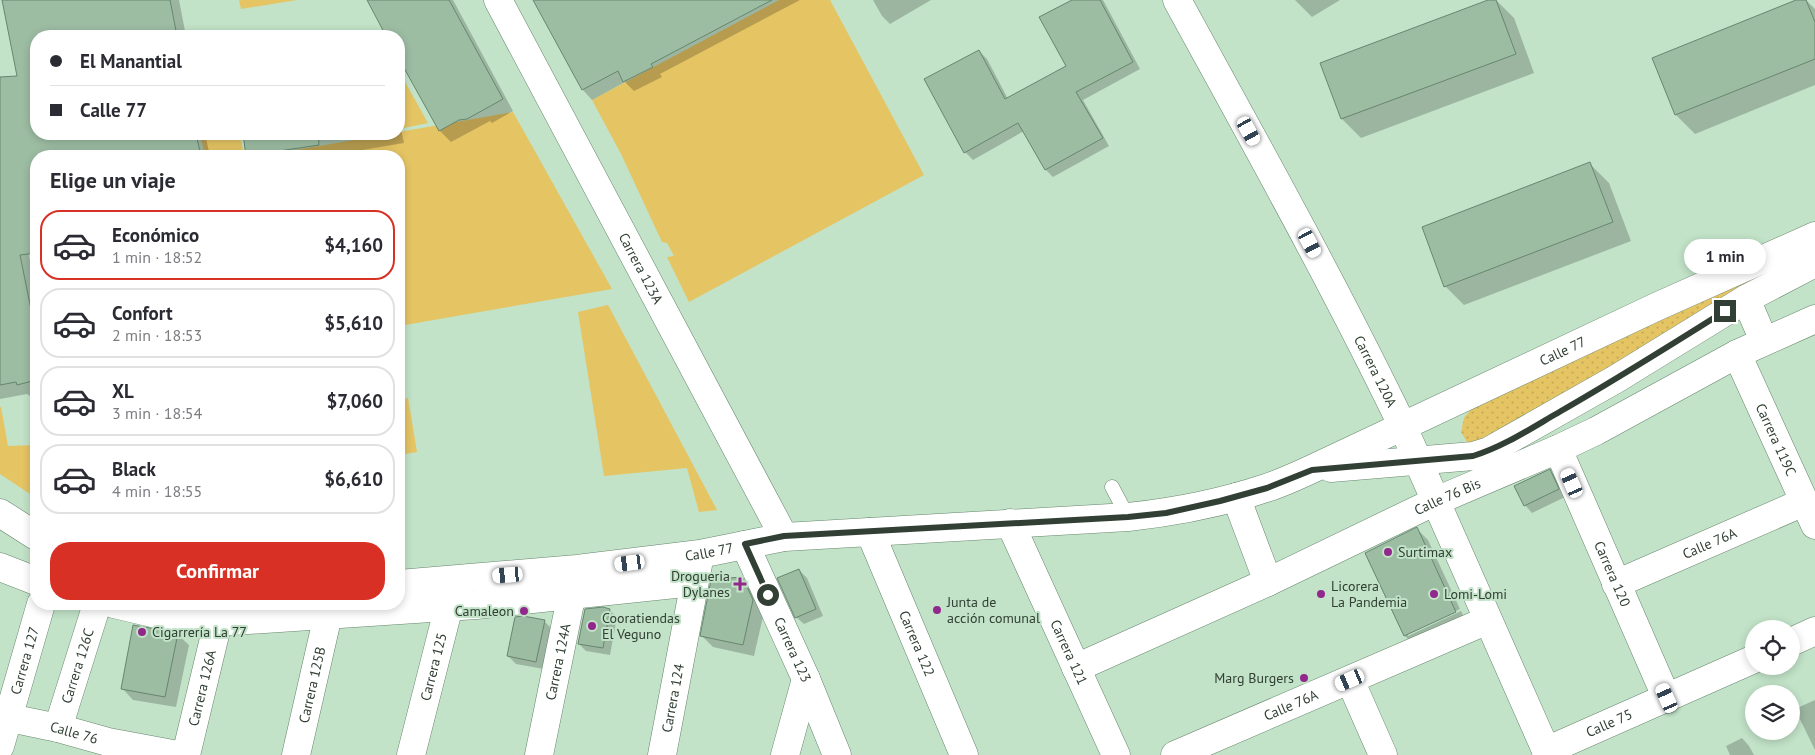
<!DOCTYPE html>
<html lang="es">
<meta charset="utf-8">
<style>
:root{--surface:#fff;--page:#f2f2f3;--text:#2b2b33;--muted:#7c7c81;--line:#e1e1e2;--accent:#d93025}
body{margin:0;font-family:"PT Sans",sans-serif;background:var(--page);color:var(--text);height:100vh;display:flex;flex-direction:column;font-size:19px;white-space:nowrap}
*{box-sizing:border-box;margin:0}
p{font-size:16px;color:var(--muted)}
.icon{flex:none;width:28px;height:28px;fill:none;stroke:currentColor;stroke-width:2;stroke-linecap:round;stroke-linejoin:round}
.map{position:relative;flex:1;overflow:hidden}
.side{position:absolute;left:30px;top:150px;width:375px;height:460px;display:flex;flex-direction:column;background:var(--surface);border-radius:20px;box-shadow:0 2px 8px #0003}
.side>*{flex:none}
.top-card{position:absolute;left:30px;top:30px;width:375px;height:110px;border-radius:20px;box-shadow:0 2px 8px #0003;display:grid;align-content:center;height:110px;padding:0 20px;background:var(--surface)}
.controls{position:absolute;left:1745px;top:620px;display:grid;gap:10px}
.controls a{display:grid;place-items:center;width:55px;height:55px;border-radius:50%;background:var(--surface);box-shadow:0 2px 8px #0003;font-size:25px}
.end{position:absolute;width:22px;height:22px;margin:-11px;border:6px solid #313f34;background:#fff;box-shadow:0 0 0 2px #fff}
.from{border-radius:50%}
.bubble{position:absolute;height:35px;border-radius:18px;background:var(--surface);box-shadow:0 2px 8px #0003;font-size:16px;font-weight:700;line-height:35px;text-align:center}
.car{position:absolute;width:15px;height:30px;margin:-15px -8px;border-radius:6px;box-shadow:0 0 4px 1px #0007;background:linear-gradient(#fff 24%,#345 0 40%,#fff 0 76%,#345 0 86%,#fff 0)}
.top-card b{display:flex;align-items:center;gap:18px;height:48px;font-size:19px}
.top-card b+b{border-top:1px solid var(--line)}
.top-card i{width:12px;height:12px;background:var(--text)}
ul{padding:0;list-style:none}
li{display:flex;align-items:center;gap:15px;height:70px;margin:0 10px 8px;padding:0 10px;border:2px solid var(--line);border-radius:20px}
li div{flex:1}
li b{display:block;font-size:19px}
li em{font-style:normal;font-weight:700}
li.selected{border-color:var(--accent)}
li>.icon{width:45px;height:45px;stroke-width:1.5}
h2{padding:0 20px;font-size:22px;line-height:60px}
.button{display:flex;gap:10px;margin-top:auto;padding:10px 20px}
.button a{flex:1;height:58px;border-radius:20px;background:var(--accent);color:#fff;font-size:20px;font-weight:700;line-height:58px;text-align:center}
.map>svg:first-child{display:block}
</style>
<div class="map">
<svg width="1815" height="755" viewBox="0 0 1815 755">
<defs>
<pattern id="grass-dots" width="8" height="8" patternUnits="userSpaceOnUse" patternTransform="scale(1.25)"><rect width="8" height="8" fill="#e5c464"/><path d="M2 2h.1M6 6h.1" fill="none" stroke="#c5a957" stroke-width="1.8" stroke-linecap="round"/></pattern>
</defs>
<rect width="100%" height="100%" fill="#c2e3c8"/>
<path fill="url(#grass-dots)" d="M1790,261L1478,447L1467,442L1461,432L1464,418L1473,407L1539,374Z"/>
<g fill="#e5c464">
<path d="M239,0H297L241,9Z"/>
<path d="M779,0H830L924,175L689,302L667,257L674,256L667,243L662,242L621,154L592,100Z"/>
<path d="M399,71L428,123L399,129Z"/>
<path d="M513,112L612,289L399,326V156H260L390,134H399V132Z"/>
<path d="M200,134H240L244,156H205Z"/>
<path d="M608,305L717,510L699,512L687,468L604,476L578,312Z"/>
<path d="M408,398L417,452L399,455V400Z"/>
<path d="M0,407H1L8,446L36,445V498L0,474Z"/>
</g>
<g fill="#0003">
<path d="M3,0H179L186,36H36V134H205L210,156H36V212L21,216L36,291V395L30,396L27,394L0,399V104L23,99Z"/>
<path d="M368,0H453L513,111L492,123L490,121L451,142L440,131L399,56V36H388Z"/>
<path d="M535,0H800L660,74L662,77L634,91L625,82L592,100L583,90Z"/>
<path d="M873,0H931L890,24L882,16Z"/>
<path d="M1074,0H1103L1140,69L1083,100L1109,146L1053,177L1046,170L1024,131L973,160L965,152L979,51L987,59L1008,99L1067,66Z"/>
<path d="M1295,0H1340L1312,17Z"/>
<path d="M1491,0H1496L1514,18L1534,73L1361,138L1342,119L1321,63Z"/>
<path d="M1799,0H1806L1815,9V85L1695,134L1676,115L1654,59Z"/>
<path d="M399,121L404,143L327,156H248L244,134H399Z"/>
<path d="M1590,164L1609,183L1631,241L1464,305L1445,286Z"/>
<path d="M1550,471L1557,478L1565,497L1532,513L1525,505Z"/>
<path d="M1417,529L1428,540L1460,609L1408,633V636L1461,611L1467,623L1416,647L1405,636L1366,553Z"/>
<path d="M799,570L807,578L823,616L804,624L796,617Z"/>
<path d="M742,579L754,590L764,612L754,656L713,647L702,636Z"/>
<path d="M609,610L617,617L610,655L586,651L579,644Z"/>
<path d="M544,621L552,629L544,669L516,664L508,656Z"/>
<path d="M177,634L189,645L176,707L133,700L122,688Z"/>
<path d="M1815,700V750L1795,709Z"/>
<path d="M1742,738L1749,746L1754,755H1730L1726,746Z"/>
</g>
<g fill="#9dbda3" stroke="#67866e">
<path d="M2,0H170L177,36H36V134H196L201,156H36V253L20,255L36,334V380L17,385L16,382L0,385V77L17,76Z"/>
<path d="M367,0H449L503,99L467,119L459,120L439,131L399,59V36H386Z"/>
<path d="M533,0H772L651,64L653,67L623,82L618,71L582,90Z"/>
<path d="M1072,0H1100L1133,62L1076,92L1103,138L1045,170L1018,123L964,153L924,79L979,50L1005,99L1066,66L1039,17Z"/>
<path d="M1488,0H1496L1516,54L1341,119L1320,63Z"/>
<path d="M1796,0H1806L1815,22V59L1675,115L1652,58Z"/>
<path d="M243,134H318L319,145L246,156Z"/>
<path d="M1590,162L1613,222L1444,287L1422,227Z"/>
<path d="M1550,469L1559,489L1524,506L1514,486Z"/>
<path d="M1417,527L1456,612L1404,636L1365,553Z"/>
<path d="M799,569L816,609L795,618L777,578Z"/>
<path d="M740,577L743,578L753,600L743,645L700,636L711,580Z"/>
<path d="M603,607L610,609L603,648L578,644L585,609Z"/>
<path d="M523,616L545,620L536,662L507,656L515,617Z"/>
<path d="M133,625L178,633L165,697L121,689Z"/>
</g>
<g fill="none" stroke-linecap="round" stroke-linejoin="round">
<g stroke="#67866d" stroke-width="15">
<path id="service" d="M1112,487L1128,517"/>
</g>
<g stroke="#67866d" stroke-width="29">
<g id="minor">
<path id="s1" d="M498,0L784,537"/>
<path id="s2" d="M1177,0C1254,141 1333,282 1403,427L1548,755"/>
<path d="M1746,299L1764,341"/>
<path id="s3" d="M1737,354L1815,525"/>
<path id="s4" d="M1558,449L1667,699"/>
<path d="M1236,497L1268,582"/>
<path id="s5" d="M1010,523L1116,755"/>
<path id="s6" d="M870,532L964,755"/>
<path id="s7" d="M745,545L806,679L837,755"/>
<path d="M0,567L36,581"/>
<path id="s8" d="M1616,584L1804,502"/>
<path d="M114,604L161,615L218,622L476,605L694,582"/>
<path d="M1791,642L1815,631"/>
<path id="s9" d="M1076,668L1268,582L1436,501L1558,449L1596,431L1737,354L1815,319"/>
<path d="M1350,680L1383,755"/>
<path id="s10" d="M0,716L58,728L108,742L178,755"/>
<path id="s11" d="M58,728L97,604"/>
<path id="s12" d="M0,746L41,604"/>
<path id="s13" d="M1546,751L1754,659"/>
<path id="s14" d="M186,755L218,622"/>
<path id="s15" d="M296,755L328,615"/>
<path id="s16" d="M411,755L453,590"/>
<path id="s17" d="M539,755L575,578"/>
<path id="s18" d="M662,755L698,565"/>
<path d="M785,755L806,679"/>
<path id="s19" d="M1175,755L1488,620"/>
</g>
</g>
<g stroke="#67866d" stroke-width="29">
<g id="tertiary">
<path d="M1331,468L1473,456L1489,451L1616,379L1746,299L1815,263"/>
<path d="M0,513L36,536"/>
<path id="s20" d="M399,584L577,569L700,554L784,537L1128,517C1175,512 1221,503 1266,488C1282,483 1297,476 1312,469L1656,307L1815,236"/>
</g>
</g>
<use href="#service" stroke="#fff" stroke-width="14"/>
<use href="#minor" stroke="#fff" stroke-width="28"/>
<use href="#tertiary" stroke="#fff" stroke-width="28"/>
</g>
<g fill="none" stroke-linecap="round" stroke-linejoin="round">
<path stroke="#313f34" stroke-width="6" d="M768,595L745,544L784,536L802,535L1128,517L1166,513L1220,501L1267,488L1312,470L1473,456C1505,446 1533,427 1561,411C1617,379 1671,345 1725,311"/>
</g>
<g fill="#92288b" stroke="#c2e3c8" stroke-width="2">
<circle cx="1388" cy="552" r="5"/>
<path d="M737.5 576.5h5v5h5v5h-5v5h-5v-5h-5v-5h5z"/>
<circle cx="1321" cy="594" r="5"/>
<circle cx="1434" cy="594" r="5"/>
<circle cx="937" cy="610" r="5"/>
<circle cx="524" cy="611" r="5"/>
<circle cx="592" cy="626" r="5"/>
<circle cx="142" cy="632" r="5"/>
<circle cx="1304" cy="678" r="5"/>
</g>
<g text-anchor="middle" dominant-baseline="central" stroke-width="4" stroke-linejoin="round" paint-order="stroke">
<g font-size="14" fill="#313f34" stroke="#c2e3c8">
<text stroke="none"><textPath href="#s1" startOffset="304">Carrera 123A</textPath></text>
<text stroke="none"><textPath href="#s20" startOffset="1201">Calle 77</textPath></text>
<text stroke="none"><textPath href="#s2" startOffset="421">Carrera 120A</textPath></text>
<text stroke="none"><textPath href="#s3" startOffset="94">Carrera 119C</textPath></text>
<text stroke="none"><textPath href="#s9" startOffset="409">Calle 76 Bis</textPath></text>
<text stroke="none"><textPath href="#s8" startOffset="102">Calle 76A</textPath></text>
<text stroke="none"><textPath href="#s20" startOffset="312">Calle 77</textPath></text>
<text stroke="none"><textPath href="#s4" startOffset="136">Carrera 120</textPath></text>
<text stroke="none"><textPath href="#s6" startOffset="121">Carrera 122</textPath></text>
<text stroke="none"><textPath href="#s7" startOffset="115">Carrera 123</textPath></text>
<text stroke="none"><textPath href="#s5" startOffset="142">Carrera 121</textPath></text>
<text stroke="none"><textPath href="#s12" startOffset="89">Carrera 127</textPath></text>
<text stroke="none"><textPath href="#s17" startOffset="95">Carrera 124A</textPath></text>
<text stroke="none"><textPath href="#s11" startOffset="65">Carrera 126C</textPath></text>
<text stroke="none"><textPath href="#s16" startOffset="91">Carrera 125</textPath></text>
<text stroke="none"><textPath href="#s15" startOffset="72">Carrera 125B</textPath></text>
<text stroke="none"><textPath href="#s14" startOffset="69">Carrera 126A</textPath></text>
<text stroke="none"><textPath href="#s18" startOffset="58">Carrera 124</textPath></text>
<text stroke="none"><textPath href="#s19" startOffset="126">Calle 76A</textPath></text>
<text stroke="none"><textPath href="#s13" startOffset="69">Calle 75</textPath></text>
<text stroke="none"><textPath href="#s10" startOffset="76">Calle 76</textPath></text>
</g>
<g font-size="14" fill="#313f34" stroke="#c2e3c8" text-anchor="start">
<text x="1398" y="552">Surtimax</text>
<text x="730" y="576" text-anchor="end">Drogueria<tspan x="730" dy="16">Dylanes</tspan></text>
<text x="1331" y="586">Licorera<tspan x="1331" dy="16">La Pandemia</tspan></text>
<text x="1444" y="594">Lomi-Lomi</text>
<text x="947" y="602">Junta de<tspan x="947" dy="16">acción comunal</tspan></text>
<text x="514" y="611" text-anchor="end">Camaleon</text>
<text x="602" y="618">Cooratiendas<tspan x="602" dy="16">El Veguno</tspan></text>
<text x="152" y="632">Cigarrería La 77</text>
<text x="1294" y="678" text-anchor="end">Marg Burgers</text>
</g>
</g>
</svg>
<div class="controls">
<a><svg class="icon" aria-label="locate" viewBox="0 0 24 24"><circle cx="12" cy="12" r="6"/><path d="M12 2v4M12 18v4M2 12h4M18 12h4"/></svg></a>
<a><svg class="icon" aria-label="layers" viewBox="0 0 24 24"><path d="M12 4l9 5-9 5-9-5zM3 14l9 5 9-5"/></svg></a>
</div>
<i class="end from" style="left:768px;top:595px"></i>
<i class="end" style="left:1725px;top:311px"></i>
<div class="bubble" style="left:1684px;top:239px;width:82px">1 min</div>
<i class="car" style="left:1249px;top:131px;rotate:151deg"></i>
<i class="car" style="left:1310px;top:243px;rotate:152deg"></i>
<i class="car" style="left:1572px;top:483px;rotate:336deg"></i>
<i class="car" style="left:630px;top:563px;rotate:263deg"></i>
<i class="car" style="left:508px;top:575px;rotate:265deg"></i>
<i class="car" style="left:1350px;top:680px;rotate:247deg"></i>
<i class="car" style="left:1667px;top:698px;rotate:336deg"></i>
<div class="top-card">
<b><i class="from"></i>El Manantial</b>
<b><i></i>Calle 77</b>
</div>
<section class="side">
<h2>Elige un viaje</h2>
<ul>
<li class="selected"><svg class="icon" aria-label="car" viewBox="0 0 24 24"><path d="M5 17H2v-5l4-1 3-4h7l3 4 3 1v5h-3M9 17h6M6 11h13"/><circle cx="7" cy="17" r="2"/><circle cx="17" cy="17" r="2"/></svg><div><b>Económico</b><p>1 min · 18:52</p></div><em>$4,160</em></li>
<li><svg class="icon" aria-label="car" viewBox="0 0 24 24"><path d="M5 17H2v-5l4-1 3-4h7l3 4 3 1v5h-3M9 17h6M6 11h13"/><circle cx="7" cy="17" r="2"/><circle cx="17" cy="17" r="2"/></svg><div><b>Confort</b><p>2 min · 18:53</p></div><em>$5,610</em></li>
<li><svg class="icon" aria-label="car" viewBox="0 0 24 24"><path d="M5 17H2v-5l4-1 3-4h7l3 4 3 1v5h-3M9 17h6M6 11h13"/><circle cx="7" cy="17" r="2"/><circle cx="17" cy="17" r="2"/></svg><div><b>XL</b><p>3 min · 18:54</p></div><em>$7,060</em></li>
<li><svg class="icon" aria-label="car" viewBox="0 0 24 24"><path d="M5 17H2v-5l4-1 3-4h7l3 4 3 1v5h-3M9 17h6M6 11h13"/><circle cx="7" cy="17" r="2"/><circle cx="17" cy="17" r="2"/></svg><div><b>Black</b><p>4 min · 18:55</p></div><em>$6,610</em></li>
</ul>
<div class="button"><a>Confirmar</a></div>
</section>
</div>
